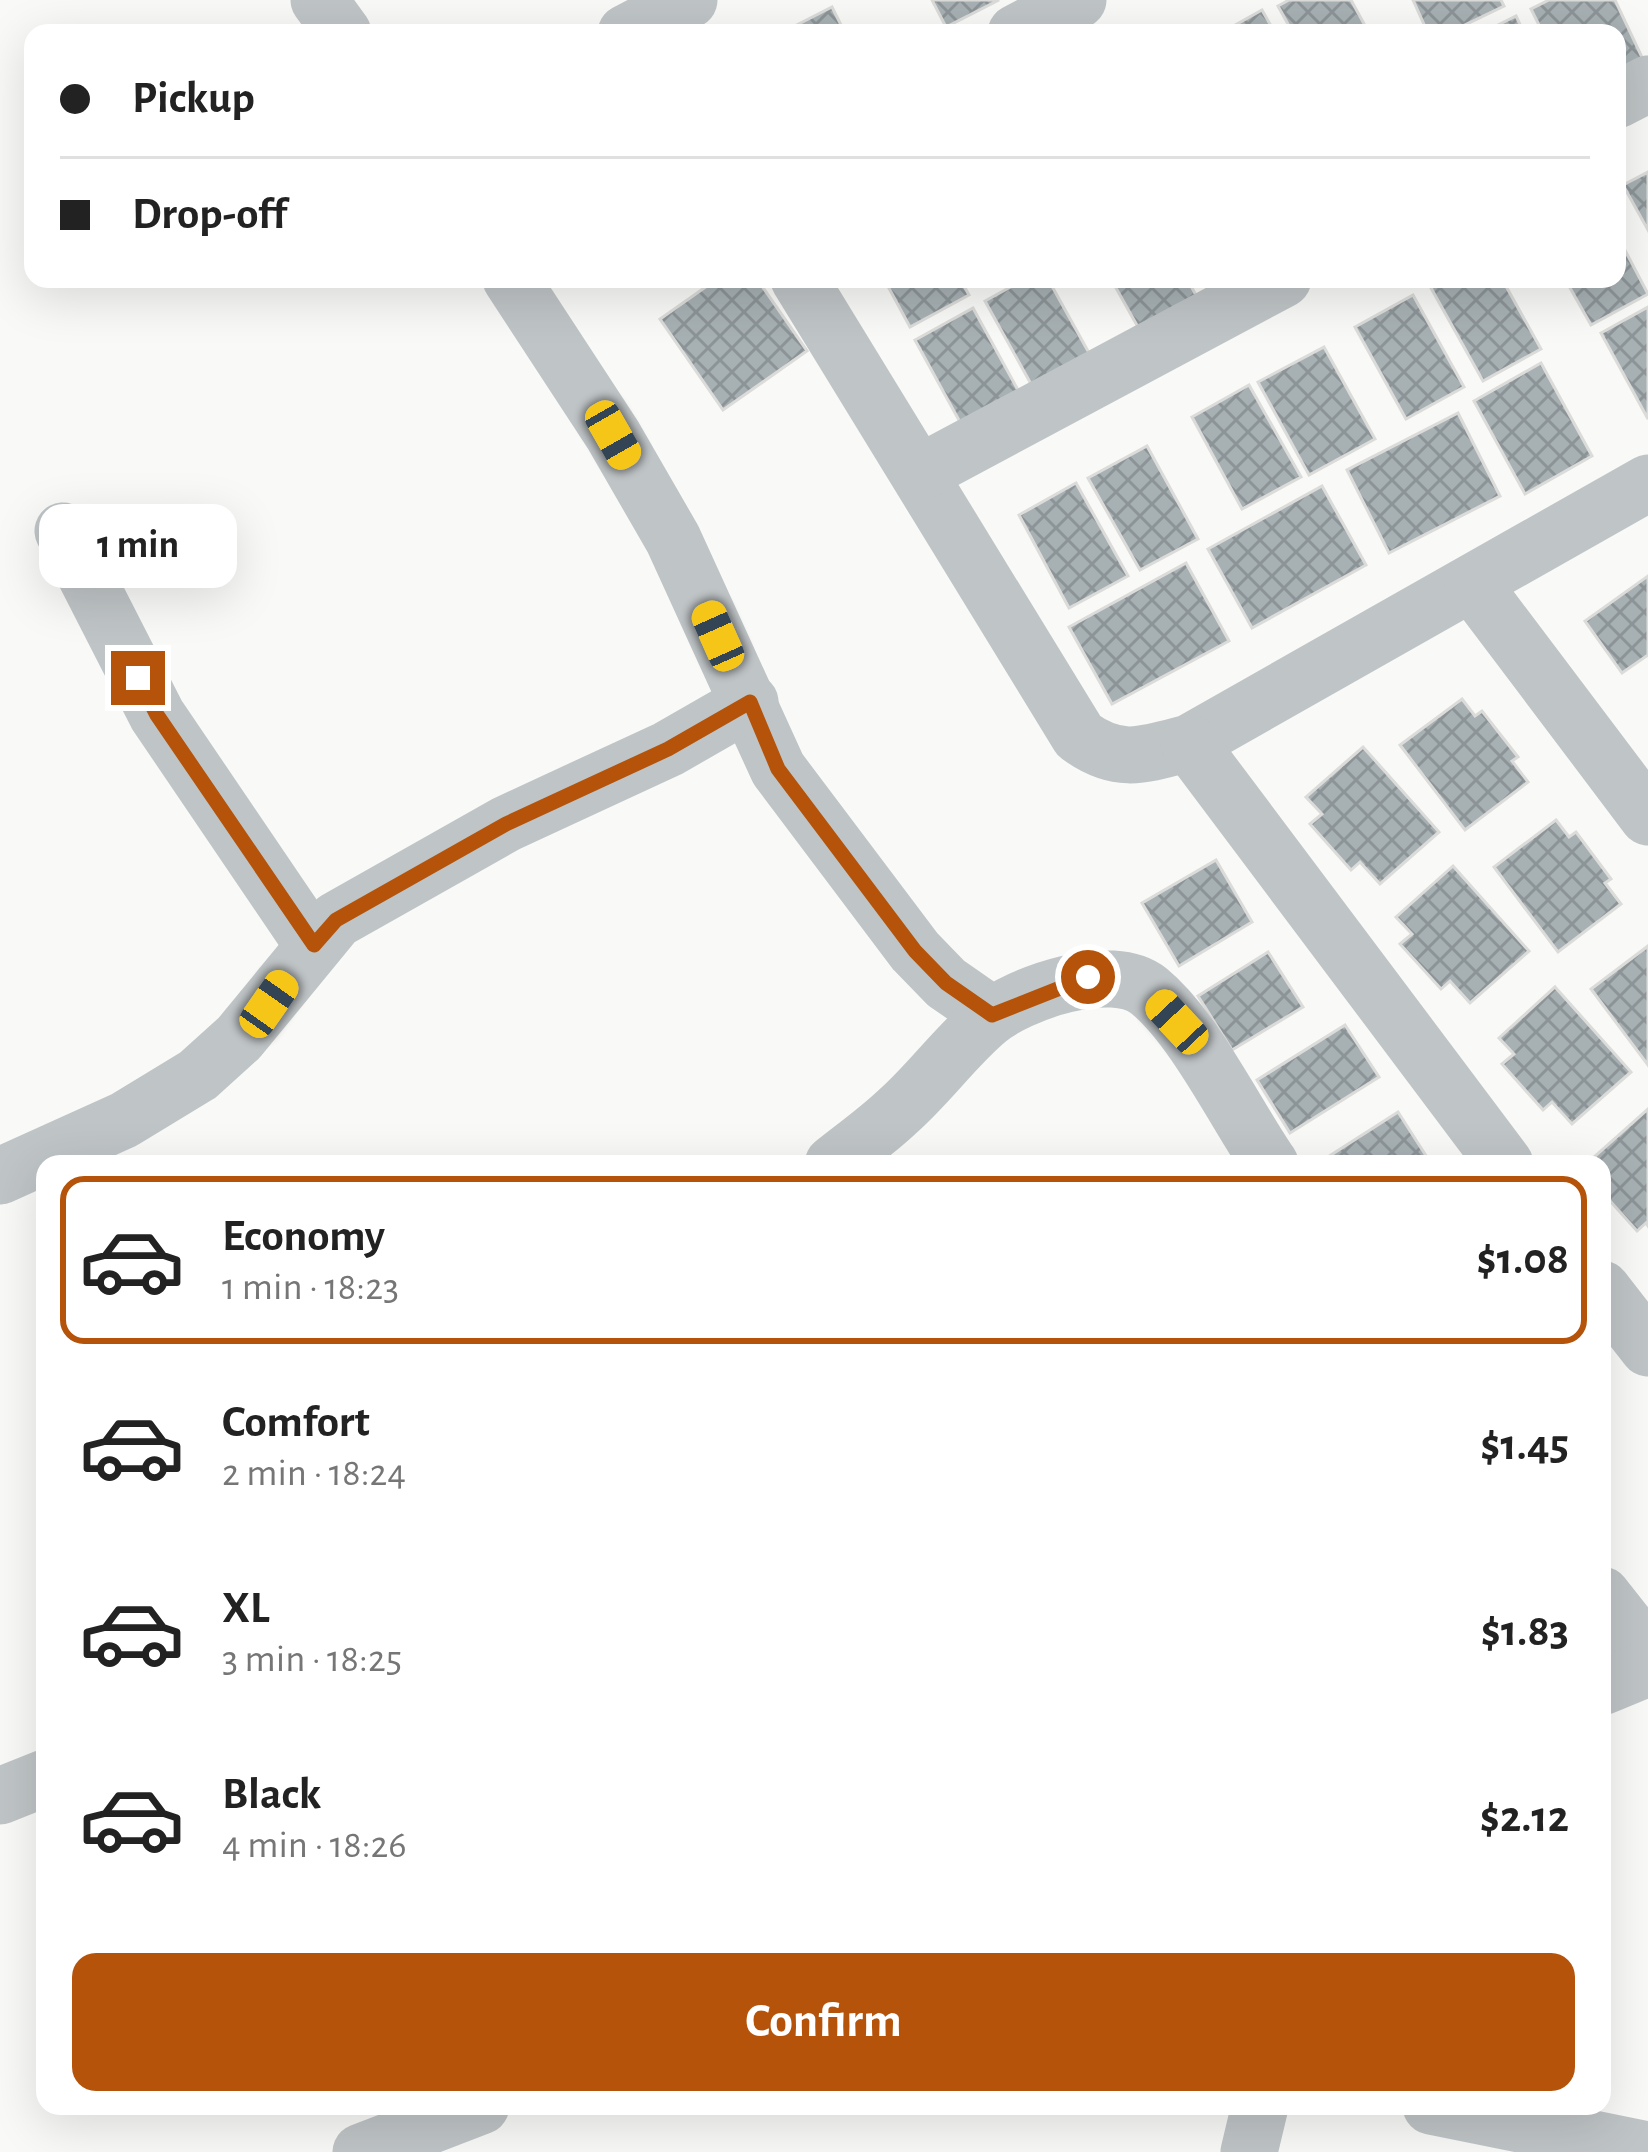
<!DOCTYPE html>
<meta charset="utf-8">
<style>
:root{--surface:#fff;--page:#f2f2f2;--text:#222;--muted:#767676;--line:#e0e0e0;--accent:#b45309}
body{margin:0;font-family:"Alegreya Sans",sans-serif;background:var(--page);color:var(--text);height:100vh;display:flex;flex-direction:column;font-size:45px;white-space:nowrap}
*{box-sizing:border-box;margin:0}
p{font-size:39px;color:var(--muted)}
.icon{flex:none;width:66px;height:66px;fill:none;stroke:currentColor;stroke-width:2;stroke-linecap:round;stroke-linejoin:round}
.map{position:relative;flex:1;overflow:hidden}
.drawer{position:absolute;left:36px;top:1155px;width:1575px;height:960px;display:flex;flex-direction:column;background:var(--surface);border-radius:24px;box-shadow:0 12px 48px #0002}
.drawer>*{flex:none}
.banner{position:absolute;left:24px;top:24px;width:1602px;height:264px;border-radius:24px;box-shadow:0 12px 48px #0002;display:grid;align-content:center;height:264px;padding:0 36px;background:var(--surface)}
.end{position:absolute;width:54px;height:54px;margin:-27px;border:15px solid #b45309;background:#fff;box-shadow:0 0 0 6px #fff}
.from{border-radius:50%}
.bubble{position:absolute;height:84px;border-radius:24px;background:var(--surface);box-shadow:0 12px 48px #0002;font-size:39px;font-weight:600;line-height:84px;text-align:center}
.car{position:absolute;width:36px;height:72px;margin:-36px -18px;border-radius:15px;box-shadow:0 0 9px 3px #0007;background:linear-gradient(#f5c518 24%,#345 0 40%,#f5c518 0 76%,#345 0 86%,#f5c518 0)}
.banner b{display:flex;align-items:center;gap:42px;height:114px;font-size:45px}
.banner b+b{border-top:3px solid var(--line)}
.banner i{width:30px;height:30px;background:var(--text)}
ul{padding:21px 0 0;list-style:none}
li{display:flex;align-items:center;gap:36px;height:168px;margin:0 24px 18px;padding:0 12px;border:6px solid transparent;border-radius:24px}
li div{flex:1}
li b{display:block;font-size:45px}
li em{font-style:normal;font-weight:600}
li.current{border-color:var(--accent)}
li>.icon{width:108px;height:108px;stroke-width:1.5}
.primary-button{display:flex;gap:24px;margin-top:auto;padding:24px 36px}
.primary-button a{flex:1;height:138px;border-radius:24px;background:var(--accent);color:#fff;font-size:48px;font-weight:600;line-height:138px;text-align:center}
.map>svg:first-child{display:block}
</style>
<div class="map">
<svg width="1648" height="2152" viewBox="0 0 1648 2152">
<defs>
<pattern id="building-cross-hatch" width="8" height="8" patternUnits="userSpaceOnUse" patternTransform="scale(3)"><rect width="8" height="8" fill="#a7b0b3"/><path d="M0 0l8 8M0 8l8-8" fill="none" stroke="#8c9497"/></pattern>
</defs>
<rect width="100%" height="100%" fill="#f9f9f7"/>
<g fill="url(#building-cross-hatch)" stroke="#dbdbd9" stroke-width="3">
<path d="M932,0H999L946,27Z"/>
<path d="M1289,0H1351L1369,33H1293L1278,6Z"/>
<path d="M1413,0H1501L1504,6L1448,33H1428Z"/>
<path d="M1549,0H1615L1648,70L1617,84V33H1543L1531,9Z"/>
<path d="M832,7L845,33H781Z"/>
<path d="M1262,10L1275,33H1221Z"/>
<path d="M1516,16L1524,33H1482Z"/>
<path d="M1648,172V230L1623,185Z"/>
<path d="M1617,235L1648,294L1591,325L1565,279H1617Z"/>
<path d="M717,279H757L807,351L723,410L660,319Z"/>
<path d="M884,279H960L969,295L910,327Z"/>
<path d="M1025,279H1048L1094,362L1036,393L985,301Z"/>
<path d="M1111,279H1187L1201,304L1143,336Z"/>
<path d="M1448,279H1502L1541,349L1483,381L1431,288Z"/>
<path d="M1413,295L1464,387L1406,419L1355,327Z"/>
<path d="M1648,307V419L1601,333Z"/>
<path d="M973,308L1024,401L966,433L915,340Z"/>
<path d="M1324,347L1375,439L1309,475L1258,382Z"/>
<path d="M1541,363L1592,456L1525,494L1474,401Z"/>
<path d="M1249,385L1301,477L1242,509L1192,417Z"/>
<path d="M1458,413L1500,496L1389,553L1347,470Z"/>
<path d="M1147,446L1198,539L1140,570L1088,478Z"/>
<path d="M1076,483L1128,576L1069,608L1019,515Z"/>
<path d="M1322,486L1366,565L1252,628L1208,549Z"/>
<path d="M1186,563L1229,641L1112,704L1069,627Z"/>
<path d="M1648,576V655L1622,673L1585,621Z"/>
<path d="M1462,699L1475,716L1482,711L1518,757L1512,761L1528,782L1465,830L1400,745Z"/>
<path d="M1363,747L1439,832L1380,884L1360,862L1351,870L1310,824L1322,814L1306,797Z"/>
<path d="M1556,820L1569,837L1576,832L1611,879L1605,883L1621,904L1558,952L1494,867Z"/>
<path d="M1216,860L1252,922L1179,966L1142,903Z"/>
<path d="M1453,866L1529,951L1470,1003L1450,981L1441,989L1400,944L1412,934L1396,917Z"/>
<path d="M1648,946V1065L1591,989Z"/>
<path d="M1268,952L1303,1007L1232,1050L1198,996Z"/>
<path d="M1555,987L1631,1072L1572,1124L1552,1102L1543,1110L1502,1064L1514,1054L1499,1038Z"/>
<path d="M1345,1025L1379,1077L1290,1133L1257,1080Z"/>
<path d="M1648,1109V1226L1646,1223L1637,1231L1602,1192V1181L1607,1176L1602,1164L1592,1159Z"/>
<path d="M1398,1112L1430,1162L1317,1164Z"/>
</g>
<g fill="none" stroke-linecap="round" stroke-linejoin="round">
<g stroke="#bfc4c6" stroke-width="57">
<path d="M319,0L343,33"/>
<path d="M626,33L689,0"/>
<path d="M1016,33L1078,0"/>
<path d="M1617,100L1648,84"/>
<path d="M511,279L613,435L673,539L778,769L915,951L946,983L992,1015"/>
<path d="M799,279L1079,736C1119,765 1144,755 1189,743L1648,483"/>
<path d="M920,473L1283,279"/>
<path d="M63,531L157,715L313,945"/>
<path d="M1473,585L1648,817"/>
<path d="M1189,743L1505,1164"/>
<path d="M833,1164C854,1147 877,1131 897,1112C929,1084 954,1048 987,1020C1019,993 1112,961 1149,991C1195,1029 1235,1113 1270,1164"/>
<path d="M0,1176L124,1120L198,1075L239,1038L336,920L506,824L668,749L750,702"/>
<path d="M1602,1289L1648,1348"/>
<path d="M1602,1595L1648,1653"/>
<path d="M1602,1687L1648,1668"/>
<path d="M0,1796L45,1778"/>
<path d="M1431,2106L1648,2150"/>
<path d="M361,2152L481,2106"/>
<path d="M1249,2152L1260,2106"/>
</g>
</g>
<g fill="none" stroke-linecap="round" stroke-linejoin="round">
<path stroke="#b45309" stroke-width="15" d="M138,678L157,715L314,945L336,920L506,824L668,749L750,702L778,769L915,951L946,983L992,1015L1088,977"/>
</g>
</svg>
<i class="end from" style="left:1088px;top:977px"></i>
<i class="end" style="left:138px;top:678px"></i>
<div class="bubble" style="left:39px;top:504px;width:198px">1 min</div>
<i class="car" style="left:613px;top:435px;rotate:150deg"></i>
<i class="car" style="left:718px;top:636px;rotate:336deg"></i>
<i class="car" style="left:269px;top:1004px;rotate:35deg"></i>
<i class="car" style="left:1177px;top:1022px;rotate:317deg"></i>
<div class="banner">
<b><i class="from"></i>Pickup</b>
<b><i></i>Drop-off</b>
</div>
<section class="drawer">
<ul>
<li class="current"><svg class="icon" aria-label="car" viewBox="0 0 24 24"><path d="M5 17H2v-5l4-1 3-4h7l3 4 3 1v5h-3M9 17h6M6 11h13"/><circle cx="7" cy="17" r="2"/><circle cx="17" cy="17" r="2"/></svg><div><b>Economy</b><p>1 min · 18:23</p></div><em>$1.08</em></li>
<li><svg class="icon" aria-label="car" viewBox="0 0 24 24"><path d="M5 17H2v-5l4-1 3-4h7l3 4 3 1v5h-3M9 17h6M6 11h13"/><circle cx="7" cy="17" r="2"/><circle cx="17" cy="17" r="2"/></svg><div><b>Comfort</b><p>2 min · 18:24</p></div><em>$1.45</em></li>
<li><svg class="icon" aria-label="car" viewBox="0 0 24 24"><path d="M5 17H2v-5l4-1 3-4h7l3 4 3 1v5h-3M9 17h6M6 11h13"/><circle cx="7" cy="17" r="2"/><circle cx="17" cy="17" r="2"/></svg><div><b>XL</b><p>3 min · 18:25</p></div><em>$1.83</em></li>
<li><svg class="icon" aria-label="car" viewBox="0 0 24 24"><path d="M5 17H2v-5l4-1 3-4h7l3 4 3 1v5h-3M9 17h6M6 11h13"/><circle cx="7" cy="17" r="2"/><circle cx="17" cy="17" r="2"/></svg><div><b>Black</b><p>4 min · 18:26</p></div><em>$2.12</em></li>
</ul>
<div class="primary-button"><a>Confirm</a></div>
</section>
</div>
